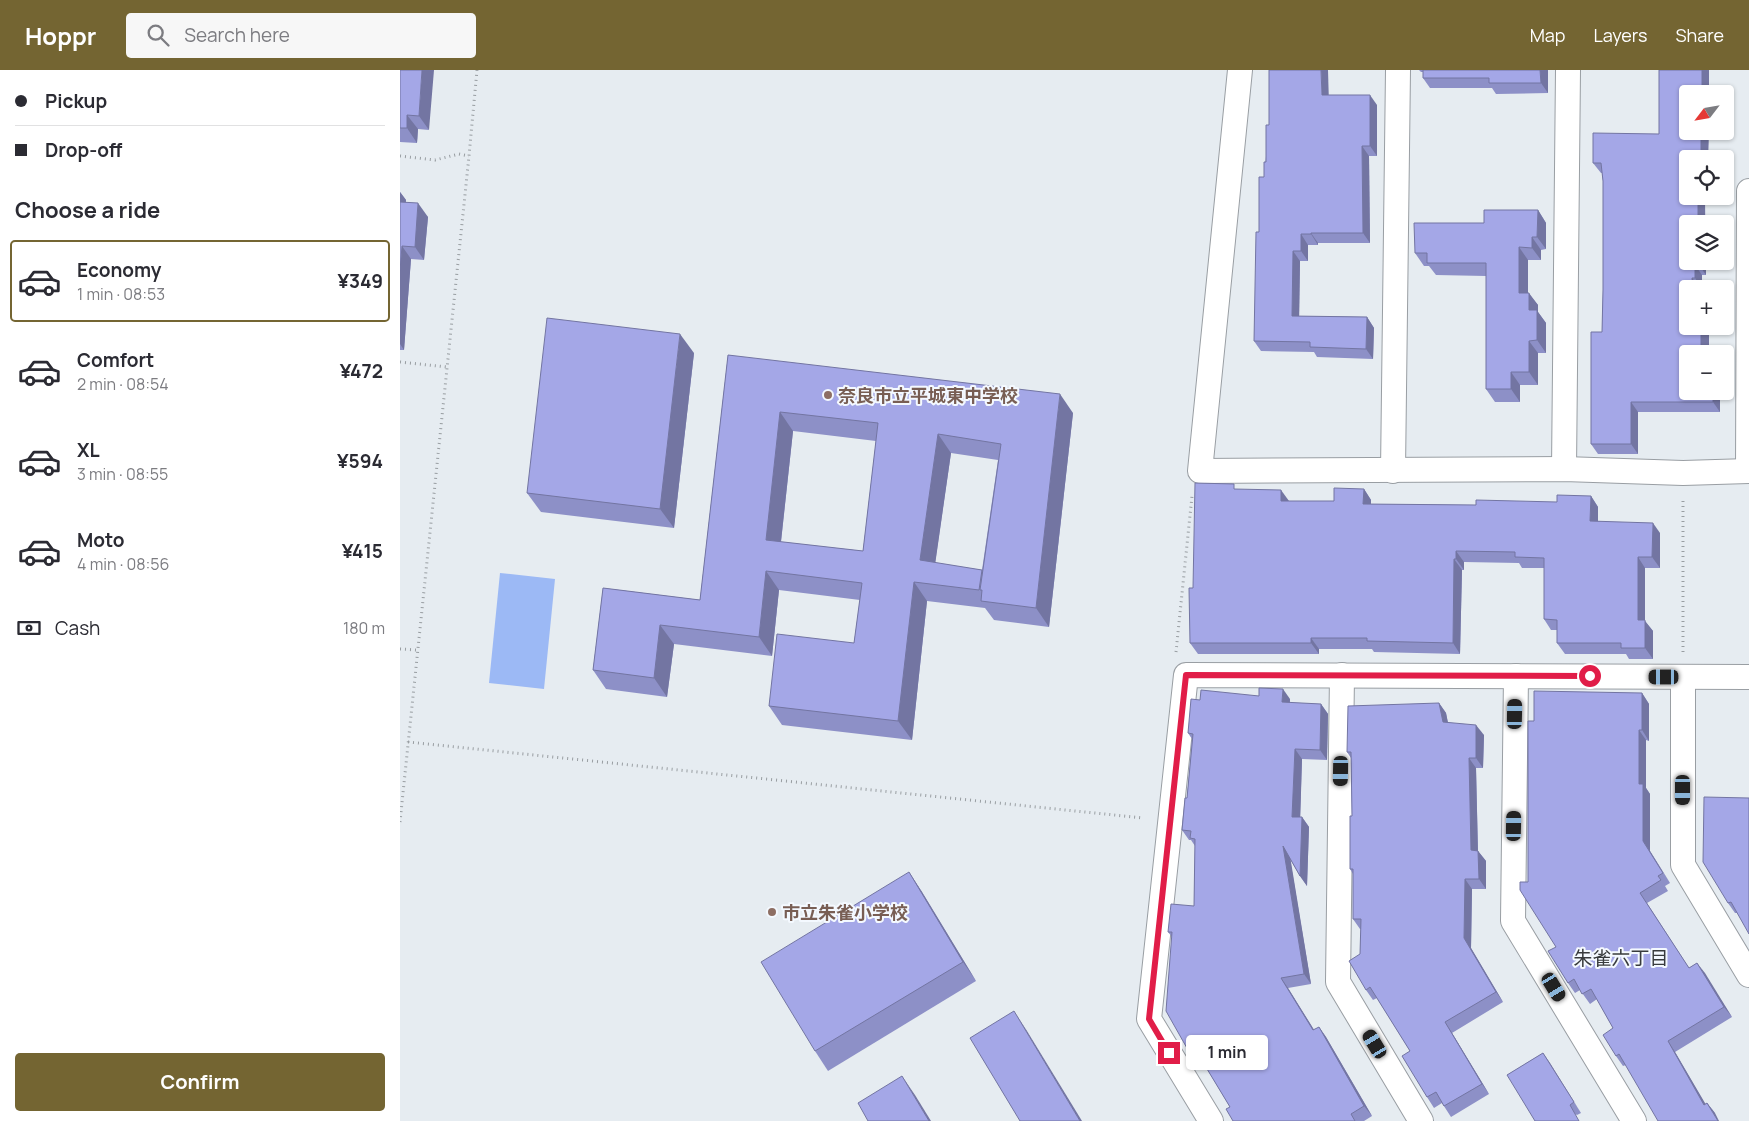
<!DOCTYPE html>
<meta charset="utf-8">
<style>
:root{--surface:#fff;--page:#f7f7f7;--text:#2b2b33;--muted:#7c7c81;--line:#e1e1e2;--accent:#746532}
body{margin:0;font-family:Manrope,"Noto Sans JP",sans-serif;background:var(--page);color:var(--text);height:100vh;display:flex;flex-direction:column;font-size:19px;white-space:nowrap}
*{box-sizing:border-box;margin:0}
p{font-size:16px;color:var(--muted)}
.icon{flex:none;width:28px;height:28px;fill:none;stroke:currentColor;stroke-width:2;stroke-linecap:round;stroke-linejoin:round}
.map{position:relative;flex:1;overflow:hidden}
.panel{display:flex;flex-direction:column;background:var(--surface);width:400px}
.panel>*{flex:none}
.banner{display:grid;align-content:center;height:110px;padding:0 15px;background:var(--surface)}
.needle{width:32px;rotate:239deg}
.buttons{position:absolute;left:1279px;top:15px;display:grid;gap:10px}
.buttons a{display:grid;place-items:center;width:55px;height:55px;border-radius:5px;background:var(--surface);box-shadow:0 1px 4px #0004;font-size:25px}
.end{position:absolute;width:22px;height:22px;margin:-11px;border:6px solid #e11d48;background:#fff;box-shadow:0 0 0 2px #fff}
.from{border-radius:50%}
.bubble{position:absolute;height:35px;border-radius:5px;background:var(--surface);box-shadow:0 1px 4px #0004;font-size:16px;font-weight:700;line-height:35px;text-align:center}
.car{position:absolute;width:15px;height:30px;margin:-15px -8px;border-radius:6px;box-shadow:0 0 4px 1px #0007;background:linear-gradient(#222 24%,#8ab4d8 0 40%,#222 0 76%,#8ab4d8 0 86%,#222 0)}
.banner b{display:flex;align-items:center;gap:18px;height:48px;font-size:19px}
.banner b+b{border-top:1px solid var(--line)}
.banner i{width:12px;height:12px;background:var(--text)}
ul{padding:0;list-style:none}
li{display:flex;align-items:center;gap:15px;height:82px;margin:0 10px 8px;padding:0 5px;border:2px solid transparent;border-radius:5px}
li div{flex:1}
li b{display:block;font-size:19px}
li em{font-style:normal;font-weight:700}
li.selected{border-color:var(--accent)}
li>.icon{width:45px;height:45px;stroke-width:1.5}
h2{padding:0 15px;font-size:22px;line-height:60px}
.pay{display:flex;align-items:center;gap:12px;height:55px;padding:0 15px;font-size:19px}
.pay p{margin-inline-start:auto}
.action{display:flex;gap:10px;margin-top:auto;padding:10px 15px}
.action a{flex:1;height:58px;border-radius:5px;background:var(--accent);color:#fff;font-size:20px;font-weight:700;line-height:58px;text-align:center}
header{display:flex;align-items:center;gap:30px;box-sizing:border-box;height:70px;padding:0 25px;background:var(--accent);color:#fff}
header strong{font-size:24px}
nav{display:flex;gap:28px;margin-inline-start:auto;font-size:18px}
.search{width:350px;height:45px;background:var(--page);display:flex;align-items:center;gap:12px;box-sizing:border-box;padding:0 18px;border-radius:5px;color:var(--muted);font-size:19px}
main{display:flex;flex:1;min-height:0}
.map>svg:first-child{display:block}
</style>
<header>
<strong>Hoppr</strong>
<div class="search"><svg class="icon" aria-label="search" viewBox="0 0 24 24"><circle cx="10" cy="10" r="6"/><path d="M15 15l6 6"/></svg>Search here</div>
<nav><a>Map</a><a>Layers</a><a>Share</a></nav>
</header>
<main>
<section class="panel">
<div class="banner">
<b><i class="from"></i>Pickup</b>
<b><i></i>Drop-off</b>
</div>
<h2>Choose a ride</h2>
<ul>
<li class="selected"><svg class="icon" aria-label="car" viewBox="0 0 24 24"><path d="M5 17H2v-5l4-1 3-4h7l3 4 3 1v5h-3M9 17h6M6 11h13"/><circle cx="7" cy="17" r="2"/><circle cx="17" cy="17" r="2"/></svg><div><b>Economy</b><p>1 min · 08:53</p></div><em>¥349</em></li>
<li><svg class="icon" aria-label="car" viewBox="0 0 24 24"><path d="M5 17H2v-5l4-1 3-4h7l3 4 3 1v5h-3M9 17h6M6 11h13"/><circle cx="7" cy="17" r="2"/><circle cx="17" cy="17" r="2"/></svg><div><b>Comfort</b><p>2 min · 08:54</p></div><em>¥472</em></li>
<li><svg class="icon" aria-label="car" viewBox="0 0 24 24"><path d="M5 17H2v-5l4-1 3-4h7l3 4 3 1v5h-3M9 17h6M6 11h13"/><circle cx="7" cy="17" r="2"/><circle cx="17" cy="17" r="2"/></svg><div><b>XL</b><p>3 min · 08:55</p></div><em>¥594</em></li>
<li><svg class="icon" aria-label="car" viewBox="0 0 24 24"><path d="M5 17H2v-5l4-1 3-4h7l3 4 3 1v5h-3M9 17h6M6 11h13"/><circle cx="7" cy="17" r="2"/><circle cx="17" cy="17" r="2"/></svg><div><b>Moto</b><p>4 min · 08:56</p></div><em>¥415</em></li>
</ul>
<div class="pay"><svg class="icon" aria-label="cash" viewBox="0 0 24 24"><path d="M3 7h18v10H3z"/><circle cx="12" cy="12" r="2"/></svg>Cash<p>180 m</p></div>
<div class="action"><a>Confirm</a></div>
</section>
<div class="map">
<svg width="1349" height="1051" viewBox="0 0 1349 1051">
<rect width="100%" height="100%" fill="#e6ecf1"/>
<path fill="#9cb9f5" d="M100,503L155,509L144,619L89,613Z"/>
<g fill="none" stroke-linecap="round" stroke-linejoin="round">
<g stroke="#999ea3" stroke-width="26">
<g id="street">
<path d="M840,0L800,401L1164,399L1283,403L1349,401"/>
<path d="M1164,399L1168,0"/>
<path d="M993,401L998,0"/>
<path d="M1348,401L1349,121"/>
<path d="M942,605L938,912L1021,1051"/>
<path d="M1116,606L1113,851L1234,1051"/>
<path d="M1283,607V795L1349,905"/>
<path d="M811,1051L749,949L786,605L1349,607"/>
</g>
</g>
<g stroke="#989da1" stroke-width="3" stroke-dasharray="1 4" stroke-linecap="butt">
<path d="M0,86L35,90L59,84L69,86"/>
<path d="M0,292L47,297"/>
<path d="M0,579L17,580"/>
<path d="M776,582L792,426"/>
<path d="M1283,582V428"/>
<path d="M8,672L743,748"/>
<path d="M0,752L69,86L77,0"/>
</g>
<use href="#street" stroke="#fff" stroke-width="24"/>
</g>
<g fill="#8d90c7" fill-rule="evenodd">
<path d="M0,0L29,60L18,59L17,73L0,72Z"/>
<path d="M1019,0H1148V23L1096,24L1092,18H1030L1023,8V2H1021Z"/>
<path d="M1259,0H1309L1308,89H1288V126H1305L1306,205H1302V218H1300V219H1288V256L1309,262V284H1288L1320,321V342H1238V384H1198L1191,374L1202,262L1203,220V111L1202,103H1201L1193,93L1259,64Z"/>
<path d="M928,25L977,35V86H969L970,173H918V175H908V191H900L899,246L967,247L974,258L973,289L917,287L914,282L861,281L854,271L859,162L864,107L869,55Z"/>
<path d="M0,122L6,130V132L28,147L24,190L11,189L4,280H0Z"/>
<path d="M1138,140L1146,153V179L1141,180V190H1128V223L1138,235V242L1146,253V283H1138V315H1120V332H1095L1086,319V206L1036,205L1029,196H1024L1015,183L1084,153Z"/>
<path d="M294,283L274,458L141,442L127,423Z"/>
<path d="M328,285L673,343L649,557L594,550L585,538L527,531L512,670L382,655L369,636L454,573L460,530L379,520L372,586L274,574L267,627L206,619L193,600L203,518L300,530ZM393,361L476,371L463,481L381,472ZM551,383L598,390L582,500L535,493Z"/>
<path d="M837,419L889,431H934L964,419L971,430V434L1076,435L1157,432L1191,426L1198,437V451L1260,463V498H1245V551L1253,561V589H1229L1226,584H1165L1157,573V560H1151L1144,549V498H1122L1119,493L1064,492V500H1062L1060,584L974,582L972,579H919V584H798L790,573L793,518Z"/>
<path d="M1242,623L1249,634V671L1246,670V718L1250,724V781L1270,813L1265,816L1268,821L1247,833L1289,898L1297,893L1332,947L1275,982L1305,1034L1307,1033L1315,1043L1226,995L1223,996L1216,986L1213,958L1197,929L1190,934L1180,920L1175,923L1168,913L1156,877L1128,812L1134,651Z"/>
<path d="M859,626L890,629V633L921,634L928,644L927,690L902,689L900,747H902L909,757L907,816L900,806L890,789L911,914L888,918L914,960L919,957L926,967L972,1046L964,1051H833L830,1037L804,994L799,997L792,987L772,867L768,862L794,836L795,776L791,770H789L782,760L787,728L792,669L788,663L800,630Z"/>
<path d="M1039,633L1046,643L1048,653L1084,665L1083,698H1076L1078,781L1086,791V819H1072L1071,878L1103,932L1052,963L1089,1024L1051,1047L1042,1033L1034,1038L1027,1027L1010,981L977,928L973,930L966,920L960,884L961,859H960L953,849V804L950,799L952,746L951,688L947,682Z"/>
<path d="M1349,728L1337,843H1335L1328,833Z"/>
<path d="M509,802L522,822L576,911L428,1001L415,981Z"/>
<path d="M1143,983L1181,1043L1177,1045L1107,1005Z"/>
</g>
<g fill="#7375a2">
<path d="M22,0H34L29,60L19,46Z"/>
<path d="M921,0H928L929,35L922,25Z"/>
<path d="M1140,0H1148V23L1141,13Z"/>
<rect x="1302" y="0" width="7" height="24"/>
<path d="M970,25L977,35V86L970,76Z"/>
<path d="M7,45L18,59L17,73L7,58Z"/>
<path d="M1301,61H1309L1308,89H1301Z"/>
<path d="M962,76L969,86L970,173L963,163Z"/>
<path d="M0,122L6,130L4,144L0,138Z"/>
<rect x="1298" y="126" width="7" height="28"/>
<path d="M18,133L28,147L24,190L15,177Z"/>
<path d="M1138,140L1146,153V179L1137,167Z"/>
<path d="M911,163L918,173V175L911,164Z"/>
<path d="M901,164L908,175V191L901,181Z"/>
<path d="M1132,167L1141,180V190L1132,178Z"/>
<path d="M2,176L11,189L4,280L0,274V201Z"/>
<path d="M1119,177L1128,190V236L1119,223Z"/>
<path d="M893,181L900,191L899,256L892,246Z"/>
<path d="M1299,191H1306V205L1299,195Z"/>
<path d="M1295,195L1302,205V218L1295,208Z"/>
<path d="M1292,208L1300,218V219H1293Z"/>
<path d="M1129,223L1138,235V242L1146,253V283L1137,270L1129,240Z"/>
<path d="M967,247L974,258L973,289L966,279Z"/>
<path d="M1301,256H1305L1309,262V284H1301Z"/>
<path d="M280,264L294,283L274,458L260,439Z"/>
<path d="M1129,271L1138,283V315L1129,302Z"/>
<path d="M1111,302L1120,315V332L1111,319Z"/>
<path d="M1313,321H1320V342L1313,332Z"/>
<path d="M660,324L673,343L649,557L636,538Z"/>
<path d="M1231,332L1238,342V384L1231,374Z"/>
<path d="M380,342L393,361L379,489L366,470Z"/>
<path d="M538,364L551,383L533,509L520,490Z"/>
<path d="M964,419L971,430V445L963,434Z"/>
<path d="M881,420L889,431H881Z"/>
<path d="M1191,426L1198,437V462L1190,451Z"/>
<path d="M1253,453L1260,463V498L1252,487Z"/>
<path d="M1056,481L1064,492V500L1056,489Z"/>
<path d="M1238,487L1245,498V551L1253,561V589L1245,578L1238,550Z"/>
<path d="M1054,489L1062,500L1060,584L1053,573Z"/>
<path d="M366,501L379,520L372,586L359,567Z"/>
<path d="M514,512L527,531L512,670L498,651Z"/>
<path d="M260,555L274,574L267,627L254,608Z"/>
<path d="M911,568L919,579V584L911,573Z"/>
<path d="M883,619L890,629L889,642L882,632Z"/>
<path d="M1242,623L1249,634V671L1242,660Z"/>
<path d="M1039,633L1046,643L1050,663L1043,652Z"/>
<path d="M921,634L928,644L927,690L920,680Z"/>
<path d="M1076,655L1084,665L1083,698L1076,688Z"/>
<path d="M1239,660L1246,670V718L1250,724V781L1270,813L1243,771L1239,714Z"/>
<path d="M895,679L902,689L900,757L892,747Z"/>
<path d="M1069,688L1076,698L1078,785V781L1086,791V819L1079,809L1071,780Z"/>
<path d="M902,747L909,757L907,816L900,806Z"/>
<path d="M883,776L890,786L911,914L904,904Z"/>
<path d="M509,802L522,822L576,911L563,892Z"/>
<path d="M1065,809L1072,819L1071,878L1103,932L1096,922L1064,868Z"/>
<path d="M1297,893L1305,903L1332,947L1324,937Z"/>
<path d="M881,908L888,918L921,971L913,960Z"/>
<path d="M614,941L627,961L682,1051H680Z"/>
<path d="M1045,952L1052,963L1089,1024L1082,1014Z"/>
<path d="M919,957L926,967L972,1046L964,1036Z"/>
<path d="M1268,971L1275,982L1312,1045L1304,1035Z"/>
<path d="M1143,983L1150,993L1181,1043L1174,1032Z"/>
<path d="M502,1006L515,1025L531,1051H529Z"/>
<path d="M1307,1033L1315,1043L1319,1051H1318Z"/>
</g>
<g fill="#a4a7e7" stroke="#7375a2" fill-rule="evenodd">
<path d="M0,0H22L19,46L7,45V58H0Z"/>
<path d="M869,0H921L922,25H970V76H962L963,163H911V164H901V181H893L892,246L967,247L966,279L910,277V272L854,271L856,162H859V107H864V92H866V55H869Z"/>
<path d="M1023,0H1140L1141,13H1089V8H1023Z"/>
<path d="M1259,0H1302V24H1288V61H1301V89H1288V126H1298V154H1288V191H1299V195H1295V208H1292L1293,219H1288V256H1301V284H1288V321H1313V332H1231V374H1191V262H1202L1203,220V111L1201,93H1193V63L1259,64Z"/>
<path d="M0,132L18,133L15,177L2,176L0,201Z"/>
<path d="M1084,140H1138L1137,167H1132V178L1119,177V223H1129V240H1137V270L1129,271V302H1111V319H1086V193H1027V183H1015L1014,153H1084Z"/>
<path d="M147,248L280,264L260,439L127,423Z"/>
<path d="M328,285L660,324L636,538L581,531L582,520H580L601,374L538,364L520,490L582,500L579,520L514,512L498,651L369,636L377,564L454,573L462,513L366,501L359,567L260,555L254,608L193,600L203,518L300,530ZM380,342L478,353L463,481L366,470Z"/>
<path d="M795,413L834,414V419L881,420V431H934V418L964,419L963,434L1076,435V430L1157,432V425L1191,426L1190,451L1253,453L1252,487H1238V550H1245V578H1221V573H1157V550L1144,549V488L1115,487V482L1056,481V489H1054L1053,573L967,571V568H911V573H790L789,518H793Z"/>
<path d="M859,618L883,619L882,632L921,634L920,680L895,679L892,747H902L900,806L883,776L904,904L881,908L913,960L919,957L964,1036L951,1044L955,1051H833L826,1039L830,1037L798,984L792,987L766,941L772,862H768L771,834L794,836L795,769L790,768L791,761L782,760L785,728H787L793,664L788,663L791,629L800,630L801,620L859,626Z"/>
<path d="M1134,621L1242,623V660H1239V714H1243V771L1263,803L1258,806L1261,810L1240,823L1289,898L1297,893L1324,937L1268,971L1304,1035L1307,1033L1318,1051H1258L1219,984L1216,986L1203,965L1213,958L1191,919L1182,924L1174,909L1168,913L1148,881L1156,877L1120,820V812H1128V651H1134Z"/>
<path d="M1039,633L1043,652L1076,655V688H1069L1071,780L1078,781L1079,809H1065L1064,868L1096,922L1045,952L1082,1014L1044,1036L1036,1022L1027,1027L1002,986L1010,981L970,917L966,920L949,891L960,884L961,849H953V799H950V746H952L951,682H947L948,636Z"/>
<path d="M1304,727L1349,728V864L1331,832L1328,833L1303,792Z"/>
<path d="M509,802L563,892L415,981L361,892Z"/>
<path d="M614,941L680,1051H620L570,968Z"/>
<path d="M1143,983L1174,1032L1170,1035L1179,1051H1135L1107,1005Z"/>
<path d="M502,1006L529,1051H468L458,1033Z"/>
</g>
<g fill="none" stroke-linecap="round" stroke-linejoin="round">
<path stroke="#e11d48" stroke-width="6" d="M769,983L749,949L786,605L1190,606"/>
</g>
<g fill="#8d6e63" stroke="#f4f9ff" stroke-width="2">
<circle cx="428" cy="325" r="5"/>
<circle cx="372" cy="842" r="5"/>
</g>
<g text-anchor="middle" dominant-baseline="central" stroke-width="4" stroke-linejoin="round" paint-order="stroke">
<g font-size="18" font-weight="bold" fill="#785e54" stroke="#f4f9ff" text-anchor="start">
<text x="438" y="325">奈良市立平城東中学校</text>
<text x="382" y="842">市立朱雀小学校</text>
</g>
<g font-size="19" fill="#383b3d" stroke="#f4f9ff">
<text x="1221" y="888">朱雀六丁目</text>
</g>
</g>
</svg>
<div class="buttons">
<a><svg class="needle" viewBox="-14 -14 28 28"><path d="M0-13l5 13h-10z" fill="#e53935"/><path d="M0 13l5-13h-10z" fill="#7c7c81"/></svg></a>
<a><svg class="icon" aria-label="locate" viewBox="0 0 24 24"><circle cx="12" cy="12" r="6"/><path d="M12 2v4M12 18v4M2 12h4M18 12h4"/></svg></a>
<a><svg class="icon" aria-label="layers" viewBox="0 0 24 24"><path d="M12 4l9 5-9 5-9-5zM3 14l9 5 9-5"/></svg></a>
<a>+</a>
<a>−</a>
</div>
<i class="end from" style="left:1190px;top:606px"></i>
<i class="end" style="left:769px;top:983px"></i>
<div class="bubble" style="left:786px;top:965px;width:82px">1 min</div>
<i class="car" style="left:1264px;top:607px;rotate:270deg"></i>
<i class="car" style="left:1115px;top:644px;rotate:1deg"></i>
<i class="car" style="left:941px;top:701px;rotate:181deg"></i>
<i class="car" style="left:1283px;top:720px;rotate:180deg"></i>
<i class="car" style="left:1114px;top:756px;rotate:1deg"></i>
<i class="car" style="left:1154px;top:917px;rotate:149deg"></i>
<i class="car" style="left:975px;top:974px;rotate:329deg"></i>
</div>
</main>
